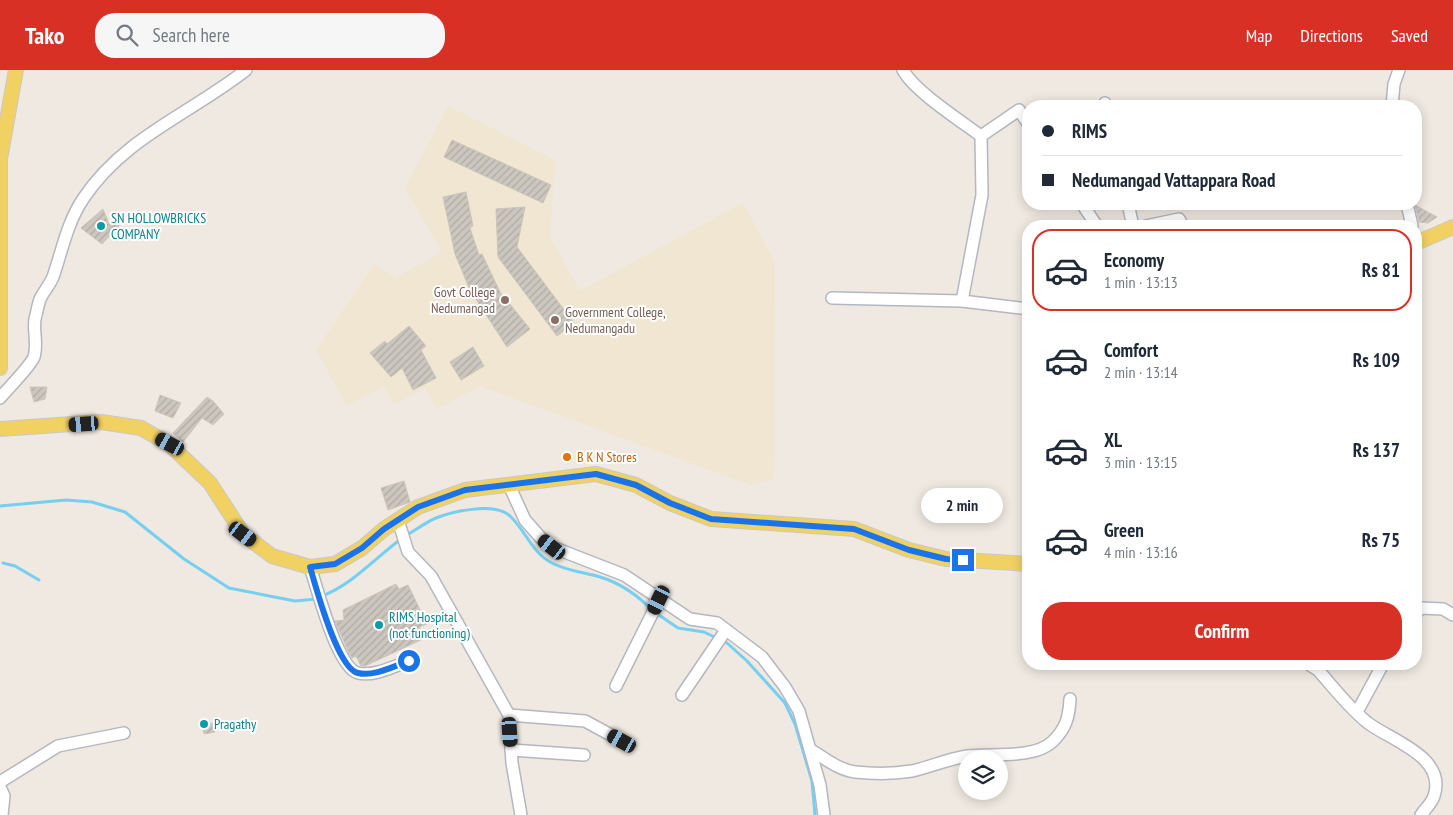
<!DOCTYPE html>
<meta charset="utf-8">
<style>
:root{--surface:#fff;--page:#f6f6f7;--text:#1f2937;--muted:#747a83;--line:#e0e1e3;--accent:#d93025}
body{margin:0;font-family:"PT Sans Narrow",sans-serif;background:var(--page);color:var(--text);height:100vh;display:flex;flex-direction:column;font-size:19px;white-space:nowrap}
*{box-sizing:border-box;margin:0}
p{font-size:16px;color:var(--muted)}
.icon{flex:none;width:28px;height:28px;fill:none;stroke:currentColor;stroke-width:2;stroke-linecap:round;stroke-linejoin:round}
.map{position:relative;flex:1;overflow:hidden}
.side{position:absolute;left:1022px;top:150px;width:400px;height:450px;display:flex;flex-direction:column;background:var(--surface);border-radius:20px;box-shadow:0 2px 12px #0003}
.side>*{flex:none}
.banner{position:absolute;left:1022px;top:30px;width:400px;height:110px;border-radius:20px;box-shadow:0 2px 12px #0003;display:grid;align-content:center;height:110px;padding:0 20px;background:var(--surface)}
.tools{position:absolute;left:958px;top:680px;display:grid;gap:10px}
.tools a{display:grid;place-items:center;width:50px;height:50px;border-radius:50%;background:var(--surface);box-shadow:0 2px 12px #0003;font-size:25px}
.end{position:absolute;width:22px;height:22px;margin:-11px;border:6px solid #1a73e8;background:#fff;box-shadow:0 0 0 2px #fff}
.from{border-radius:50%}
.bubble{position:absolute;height:35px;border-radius:18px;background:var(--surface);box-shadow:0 2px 12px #0003;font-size:16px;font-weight:700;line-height:35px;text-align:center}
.car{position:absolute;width:15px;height:30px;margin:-15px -8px;border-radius:6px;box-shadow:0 0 4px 1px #0007;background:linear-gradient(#222 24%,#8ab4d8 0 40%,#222 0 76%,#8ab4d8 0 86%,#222 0)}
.banner b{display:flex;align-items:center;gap:18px;height:48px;font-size:19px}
.banner b+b{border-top:1px solid var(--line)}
.banner i{width:12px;height:12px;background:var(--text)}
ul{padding:9px 0 0;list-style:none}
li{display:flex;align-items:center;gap:15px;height:82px;margin:0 10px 8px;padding:0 10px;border:2px solid transparent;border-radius:20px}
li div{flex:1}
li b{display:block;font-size:19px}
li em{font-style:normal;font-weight:700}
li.active{border-color:var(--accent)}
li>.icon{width:45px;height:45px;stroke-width:1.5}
.button{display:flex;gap:10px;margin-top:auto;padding:10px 20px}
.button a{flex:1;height:58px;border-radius:20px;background:var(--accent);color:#fff;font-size:20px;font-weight:700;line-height:58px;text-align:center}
header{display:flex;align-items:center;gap:30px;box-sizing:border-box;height:70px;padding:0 25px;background:var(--accent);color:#fff}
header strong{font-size:24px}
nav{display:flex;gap:28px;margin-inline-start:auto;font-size:18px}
.search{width:350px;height:45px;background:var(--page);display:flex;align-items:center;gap:12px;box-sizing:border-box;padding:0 18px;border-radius:20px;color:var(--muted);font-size:19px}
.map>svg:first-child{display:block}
</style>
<header>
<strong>Tako</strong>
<div class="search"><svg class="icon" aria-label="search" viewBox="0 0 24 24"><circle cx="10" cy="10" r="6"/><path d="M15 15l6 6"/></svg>Search here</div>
<nav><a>Map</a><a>Directions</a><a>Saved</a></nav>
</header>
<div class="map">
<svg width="1453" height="745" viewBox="0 0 1453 745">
<defs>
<pattern id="building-hatch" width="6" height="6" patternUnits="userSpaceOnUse" patternTransform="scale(1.25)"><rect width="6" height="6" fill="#cbc7bf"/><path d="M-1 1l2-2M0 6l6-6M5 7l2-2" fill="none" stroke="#afaba4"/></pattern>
</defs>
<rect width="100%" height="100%" fill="#efe9e1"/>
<path fill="#f0e6d1" d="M448,36L555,90L550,167L580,221L743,133L775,192L774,409L751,415L480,316L437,339L425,318L394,334L384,316L347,336L316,280L374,194L396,208L442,182L405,118Z"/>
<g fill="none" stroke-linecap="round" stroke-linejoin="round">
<g stroke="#75cff0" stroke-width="3">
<path d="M0,436L66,430L92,432L125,442L184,489L229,518L295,531L316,529"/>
<path d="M407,465C416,460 426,452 436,448C454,441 495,432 510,446C526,461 532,483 552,493C567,501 583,502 600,507C620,513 636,524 651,539"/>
<path d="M3,493L15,496L39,510"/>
<path d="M322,526C352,515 375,488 401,469"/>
<path d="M656,543L678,558L704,562L727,573L747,591L785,633L795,654L812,711L815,745"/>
</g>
</g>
<g fill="url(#building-hatch)" stroke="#cbc5ba">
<path d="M452,70L551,115L543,133L444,87Z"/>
<path d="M466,122L473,156L470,158L479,185L482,184L500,222L530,259L507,277L470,220L455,184L443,127Z"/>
<path d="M1415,135L1437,147L1428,153L1419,152Z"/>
<path d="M525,137L517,177L574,253L557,266L498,187L496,139Z"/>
<path d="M103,139L109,154L120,155L102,174L81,158Z"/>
<path d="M409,256L426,276L421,280L436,308L413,320L402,298L391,307L370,283L385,271L387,274Z"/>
<path d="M473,277L484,296L461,310L450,292Z"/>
<path d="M30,317H47L45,329L34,332Z"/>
<path d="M160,325L181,333L173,348L155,341Z"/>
<path d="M207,327L213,331L224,344L213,355L202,348L183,372L173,363Z"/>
<path d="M404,411L410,432L388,440L381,418Z"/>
<path d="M396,514L399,519L408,515L427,554L419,557L425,568L365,596H361L356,586L352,588L349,583L335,551L344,550L343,540Z"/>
<path d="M213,653L215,662L204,664L202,655Z"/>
</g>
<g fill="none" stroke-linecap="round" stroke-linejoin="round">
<g stroke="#b4b7c1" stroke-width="14">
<g id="minor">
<path d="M903,0C914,21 961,51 981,66"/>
<path d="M1105,33L1106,36"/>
<path d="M1392,36L1394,14L1399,0"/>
<path d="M1082,134L1097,156"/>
<path d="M1128,134L1133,156"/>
<path d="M1407,134L1412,156"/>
<path d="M1146,156L1179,149L1183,156"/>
<path d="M832,228L962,231L1029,239"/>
<path d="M962,231L982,125L981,66L1019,40L1029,55"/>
<path d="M0,328C9,317 29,298 34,287C38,274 33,261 35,249C37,242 38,233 41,227C45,220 50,214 53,207C62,181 67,153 83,129C123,68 190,44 246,0"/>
<path d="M509,415L525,450L540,467L552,477L624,505L690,549L717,553L762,587L785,617L799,641L820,715L824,745"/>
<path d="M398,450L408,482L431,506L509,645L512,693L521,745"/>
<path d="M310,497C317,517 337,598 358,603C374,607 394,596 409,591"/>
<path d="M1416,543L1421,538L1443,539L1453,545"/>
<path d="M1310,595L1318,600C1334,618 1349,638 1368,653C1392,671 1447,687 1434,726C1432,733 1425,739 1421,745"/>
<path d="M616,616L659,530"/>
<path d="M682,625L726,560"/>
<path d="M1357,642L1383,594"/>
<path d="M509,645L585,651L622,671"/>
<path d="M511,680L584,685"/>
<path d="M811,680C824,688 839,700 855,702C874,704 893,704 912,701C930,697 948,689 967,686C991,683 1034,689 1052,672C1066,659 1069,647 1070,629"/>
<path d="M0,712L58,676L124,663"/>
<path d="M0,717L4,726L2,745"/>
</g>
</g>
<g stroke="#c9c9c9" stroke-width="16">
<g id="major">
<path d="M1416,173L1453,157"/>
<path d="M0,298V89L16,0"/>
<path d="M0,359L101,352L141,358L169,374L210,413L243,464L272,486L310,497L335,494L362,478L384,459L418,437L465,420L596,404L636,415L670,433L711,449L854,459L909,480L946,489L1029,494"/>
</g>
</g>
<use href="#minor" stroke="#fff" stroke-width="11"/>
<use href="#major" stroke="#f2d163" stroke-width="14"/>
</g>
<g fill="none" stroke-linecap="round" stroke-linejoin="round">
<path stroke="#1a73e8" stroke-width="6" d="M409,591C394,596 374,607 358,603C337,598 316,517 310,497L335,494L362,478L384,459L418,437L465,420L596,404L636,415L670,433L711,449L854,459L909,480L946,489L963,490"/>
</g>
<g fill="#0f9aa8" stroke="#fff" stroke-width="2">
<circle cx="101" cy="156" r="5"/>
<circle cx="379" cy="555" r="5"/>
<circle cx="204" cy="654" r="5"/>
</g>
<g fill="#8d6e63" stroke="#fff" stroke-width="2">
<circle cx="505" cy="230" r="5"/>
<circle cx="555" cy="250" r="5"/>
</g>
<circle fill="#e8710a" stroke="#fff" stroke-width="2" cx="567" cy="387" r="5"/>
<g text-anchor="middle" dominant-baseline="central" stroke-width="4" stroke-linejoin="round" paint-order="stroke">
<g font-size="14" fill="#0d838f" stroke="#fff" text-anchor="start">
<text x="111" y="148">SN HOLLOWBRICKS<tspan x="111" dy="16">COMPANY</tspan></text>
<text x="389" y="547">RIMS Hospital<tspan x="389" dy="16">(not functioning)</tspan></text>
<text x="214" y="654">Pragathy</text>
</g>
<g font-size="14" fill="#785e54" stroke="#fff" text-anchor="end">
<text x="495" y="222">Govt College<tspan x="495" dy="16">Nedumangad</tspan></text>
<text x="565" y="242" text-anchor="start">Government College,<tspan x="565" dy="16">Nedumangadu</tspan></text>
</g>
<g font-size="14" fill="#c56008" stroke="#fff" text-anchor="start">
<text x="577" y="387">B K N Stores</text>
</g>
</g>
</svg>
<div class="tools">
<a><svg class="icon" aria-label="layers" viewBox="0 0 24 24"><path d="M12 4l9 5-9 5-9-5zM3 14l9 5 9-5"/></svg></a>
</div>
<i class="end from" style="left:409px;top:591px"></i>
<i class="end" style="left:963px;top:490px"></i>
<div class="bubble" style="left:921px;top:418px;width:82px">2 min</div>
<i class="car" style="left:84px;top:354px;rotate:266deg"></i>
<i class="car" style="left:170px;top:374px;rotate:298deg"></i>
<i class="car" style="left:243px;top:464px;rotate:127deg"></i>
<i class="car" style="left:552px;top:477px;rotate:308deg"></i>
<i class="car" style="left:659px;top:530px;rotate:206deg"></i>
<i class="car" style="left:510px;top:662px;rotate:176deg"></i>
<i class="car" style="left:622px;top:671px;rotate:299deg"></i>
<div class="banner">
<b><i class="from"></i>RIMS</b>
<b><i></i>Nedumangad Vattappara Road</b>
</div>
<section class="side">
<ul>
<li class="active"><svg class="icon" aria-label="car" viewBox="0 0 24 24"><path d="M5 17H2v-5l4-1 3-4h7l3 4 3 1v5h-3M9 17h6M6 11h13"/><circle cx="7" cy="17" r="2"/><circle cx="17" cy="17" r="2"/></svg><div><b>Economy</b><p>1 min · 13:13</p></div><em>Rs 81</em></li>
<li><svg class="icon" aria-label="car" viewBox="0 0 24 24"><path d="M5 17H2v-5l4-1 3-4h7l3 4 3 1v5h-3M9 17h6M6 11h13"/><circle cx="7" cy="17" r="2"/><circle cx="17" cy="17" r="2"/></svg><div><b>Comfort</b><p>2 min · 13:14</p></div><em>Rs 109</em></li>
<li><svg class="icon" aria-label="car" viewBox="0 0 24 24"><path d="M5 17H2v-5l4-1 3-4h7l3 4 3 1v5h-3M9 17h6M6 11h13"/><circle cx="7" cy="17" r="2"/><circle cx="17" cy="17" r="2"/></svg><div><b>XL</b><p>3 min · 13:15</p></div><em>Rs 137</em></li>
<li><svg class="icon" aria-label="car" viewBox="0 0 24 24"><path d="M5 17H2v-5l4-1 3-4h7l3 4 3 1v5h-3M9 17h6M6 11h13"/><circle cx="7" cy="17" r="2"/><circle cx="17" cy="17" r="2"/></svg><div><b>Green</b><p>4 min · 13:16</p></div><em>Rs 75</em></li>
</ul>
<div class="button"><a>Confirm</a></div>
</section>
</div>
